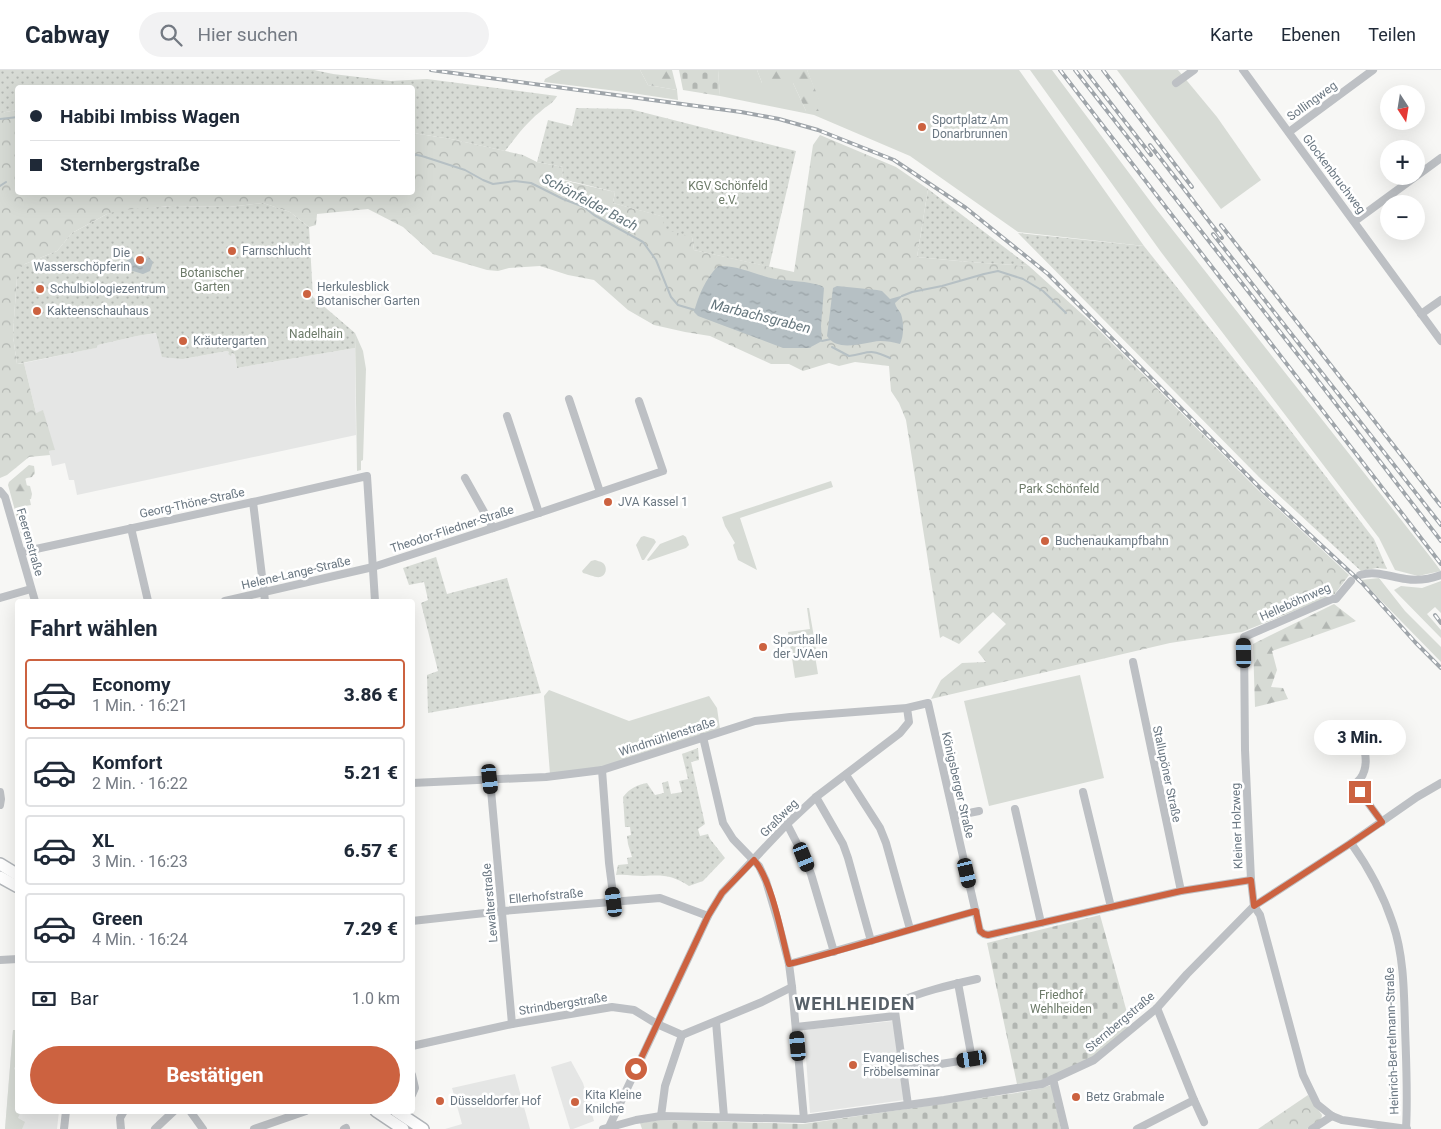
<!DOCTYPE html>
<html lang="de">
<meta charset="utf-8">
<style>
:root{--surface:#fff;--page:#f2f2f3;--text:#1f2937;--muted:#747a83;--line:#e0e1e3;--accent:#cc6240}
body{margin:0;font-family:Roboto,sans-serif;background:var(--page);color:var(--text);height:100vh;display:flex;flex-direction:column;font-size:19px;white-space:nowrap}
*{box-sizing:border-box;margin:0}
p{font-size:16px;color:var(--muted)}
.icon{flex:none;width:28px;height:28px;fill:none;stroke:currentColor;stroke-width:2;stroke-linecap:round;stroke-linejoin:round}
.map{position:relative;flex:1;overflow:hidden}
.sheet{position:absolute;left:15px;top:529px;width:400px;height:515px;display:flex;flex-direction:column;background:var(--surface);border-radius:5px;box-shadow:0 5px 20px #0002}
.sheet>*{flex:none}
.guide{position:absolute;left:15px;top:15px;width:400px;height:110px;border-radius:5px;box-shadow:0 5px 20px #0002;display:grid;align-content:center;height:110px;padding:0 15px;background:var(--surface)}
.needle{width:32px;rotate:168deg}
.tools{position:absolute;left:1380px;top:15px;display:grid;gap:10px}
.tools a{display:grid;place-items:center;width:45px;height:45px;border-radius:50%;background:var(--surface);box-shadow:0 5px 20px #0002;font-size:25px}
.end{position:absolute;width:22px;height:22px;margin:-11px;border:6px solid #cc6240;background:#fff;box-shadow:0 0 0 2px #fff}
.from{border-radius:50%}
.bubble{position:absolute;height:35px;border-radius:18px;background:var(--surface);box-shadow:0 5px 20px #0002;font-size:16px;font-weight:800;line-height:35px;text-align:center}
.car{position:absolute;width:15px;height:30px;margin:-15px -8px;border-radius:6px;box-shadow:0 0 4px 1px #0007;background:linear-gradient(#222 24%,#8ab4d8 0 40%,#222 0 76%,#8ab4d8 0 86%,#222 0)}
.guide b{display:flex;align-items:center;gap:18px;height:48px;font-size:19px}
.guide b+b{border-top:1px solid var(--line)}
.guide i{width:12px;height:12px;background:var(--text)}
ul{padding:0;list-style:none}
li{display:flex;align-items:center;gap:15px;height:70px;margin:0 10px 8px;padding:0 5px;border:2px solid var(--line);border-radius:5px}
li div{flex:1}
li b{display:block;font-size:19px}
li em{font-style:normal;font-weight:800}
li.selected{border-color:var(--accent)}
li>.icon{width:45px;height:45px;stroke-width:1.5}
h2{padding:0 15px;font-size:22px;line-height:60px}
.pay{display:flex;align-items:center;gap:12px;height:55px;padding:0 15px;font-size:19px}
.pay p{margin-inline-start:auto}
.primary-button{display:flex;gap:10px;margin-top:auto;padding:10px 15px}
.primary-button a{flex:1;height:58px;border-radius:30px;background:var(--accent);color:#fff;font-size:20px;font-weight:800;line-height:58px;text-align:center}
header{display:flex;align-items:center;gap:30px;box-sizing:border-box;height:70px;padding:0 25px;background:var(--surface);border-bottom:1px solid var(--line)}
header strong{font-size:24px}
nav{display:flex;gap:28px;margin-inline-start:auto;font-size:18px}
.search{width:350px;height:45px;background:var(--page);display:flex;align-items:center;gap:12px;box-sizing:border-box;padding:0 18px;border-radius:28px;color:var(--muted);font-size:19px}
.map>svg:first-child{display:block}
</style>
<header>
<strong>Cabway</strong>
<div class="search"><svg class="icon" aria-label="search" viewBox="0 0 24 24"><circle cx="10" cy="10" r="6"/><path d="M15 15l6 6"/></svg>Hier suchen</div>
<nav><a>Karte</a><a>Ebenen</a><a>Teilen</a></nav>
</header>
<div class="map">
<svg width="1441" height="1059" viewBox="0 0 1441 1059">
<defs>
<pattern id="forest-firs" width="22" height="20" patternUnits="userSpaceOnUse" patternTransform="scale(1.25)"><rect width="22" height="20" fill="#d7dbd5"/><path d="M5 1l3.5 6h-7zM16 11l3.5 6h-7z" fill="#b2b6b2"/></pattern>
<pattern id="cemetery-stones" width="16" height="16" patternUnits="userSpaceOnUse" patternTransform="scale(1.25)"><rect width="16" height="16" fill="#d7dbd5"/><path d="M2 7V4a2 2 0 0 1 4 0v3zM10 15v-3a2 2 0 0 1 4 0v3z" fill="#b2b6b2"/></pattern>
<pattern id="park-crowns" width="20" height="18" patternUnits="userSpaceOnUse" patternTransform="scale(1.25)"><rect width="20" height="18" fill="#d7dbd5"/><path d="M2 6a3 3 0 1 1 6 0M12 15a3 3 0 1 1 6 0" fill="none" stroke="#b2b6b2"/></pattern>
<pattern id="garden-dots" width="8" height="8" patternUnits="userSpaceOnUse" patternTransform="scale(1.25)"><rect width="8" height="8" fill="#d7dbd5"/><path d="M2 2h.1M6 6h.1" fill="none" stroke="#b2b6b2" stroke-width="1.8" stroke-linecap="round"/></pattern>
<pattern id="water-ripples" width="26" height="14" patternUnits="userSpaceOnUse" patternTransform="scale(1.25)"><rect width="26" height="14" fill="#b6c0c4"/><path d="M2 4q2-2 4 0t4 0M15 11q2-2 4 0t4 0" fill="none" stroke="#98a1a5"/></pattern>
</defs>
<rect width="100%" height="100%" fill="#f7f7f5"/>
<g fill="#e5e6e5">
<path d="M157,263L183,289L227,281L229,282L228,284L231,285L232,283L235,285L237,298L355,278L356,365L77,425L74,410H69L65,393L52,396L49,381L54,380L43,341L36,343L24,293L95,278L98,275L137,266Z"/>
<path d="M893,951L904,1030L810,1043L804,960Z"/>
<path d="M13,960H17L18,1041H59L57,1059H5Z"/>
<path d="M571,991L583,1013L594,1051L573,1059H570L551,997Z"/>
<path d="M515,1004L530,1059H445L462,1054L452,1018Z"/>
</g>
<g fill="#d7dbd5">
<path d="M561,0H640L648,15L677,20L678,30L625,22L544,12L545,9Z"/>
<path d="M718,0H757L762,13H793L806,41H823L807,0H1019L1144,176L1018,162L910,86L814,45L720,26Z"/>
<path d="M1030,0H1052L1153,135L1432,489L1441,501L1418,506L1395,500L1379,468L1161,182Z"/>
<path d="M1117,0H1178L1217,47L1261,110L1221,139Z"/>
<path d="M355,263L363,281L366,299L363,390L361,391V400L357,401Z"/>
<path d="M29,395L34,396L35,403L34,405L25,407L31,435L25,436L33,473L26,474L24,473L8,415L9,412Z"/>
<path d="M831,411L833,417L740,448L757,500L738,490L733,475L735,473L725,456L722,447Z"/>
<path d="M683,465L686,467L689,475L686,478L648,491L647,490L660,474Z"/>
<path d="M644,466L654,469L656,472L644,490H642L636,475L641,467Z"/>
<path d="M595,490C597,491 600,491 603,493C608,497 606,506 600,507C596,508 588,504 583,503L582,501L591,491Z"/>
<path d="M1379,508L1405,541L1441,577V592L1361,510Z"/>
<path d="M1441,511V543L1435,537L1427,544L1441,560V568L1394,520L1401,516L1422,518Z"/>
<path d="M807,538H809L816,579L814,580L818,604L795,608L788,562L810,559Z"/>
<path d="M1080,605L1104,708L989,736L964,631Z"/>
<path d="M549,620L629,651L709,626L717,638L720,659L601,698L550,704L544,626Z"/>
<path d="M13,960H17V992L14,999L17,1001L18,1041H21L18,1048L25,1052L22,1059H5Z"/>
</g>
<g fill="url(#forest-firs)">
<path d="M640,0H672L677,20L648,15Z"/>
<path d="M757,0H807L824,41H806L793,13H762Z"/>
<path d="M31,397L32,398L34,403L32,407L27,408L23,410L25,415L30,416L32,424L31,429L25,430L19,437L24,461L27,467L25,471C19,463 18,451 16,441C14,431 10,424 10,414L16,407Z"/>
<path d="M1334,534L1356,551L1272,581L1277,600L1271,617L1283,618L1288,629L1255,637L1253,574Z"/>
</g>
<g fill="url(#cemetery-stones)">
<path d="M679,0H718L720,26L683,20Z"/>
<path d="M1100,845L1131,957L1092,988L1041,1011L1017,1014L987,873Z"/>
<path d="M1051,1015L1061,1059H642L640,1053L659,1050L803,1054L1016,1023L1042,1018Z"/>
</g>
<g fill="url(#park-crowns)">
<path d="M17,40L18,122H412L413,63L451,69L523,85L537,92L563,97L562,110L615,122L613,133L665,147L692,167L694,180L794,202L813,75L820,65L896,97L928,119L917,187L969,192L1029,196L1092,253L1258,420L1349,505L1334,525L1242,562L1170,573L931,629L941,610L962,593L986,592L978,582L1006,554L993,542L959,574L943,566L940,568L906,350L899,333L891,321L889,296L855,292L839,296L829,293L803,301L789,294H771L710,266L685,262L654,255L628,240L594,210L568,205L540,196L509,198L498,201L487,200L433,184L403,157L368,139L317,144L316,155L309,157L290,142L263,133L229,137L168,136L107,144L72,163L57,181L25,194L17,208L14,248L13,267L17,294L24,293L36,343L43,340L55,380L49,381L50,385L29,387L7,405L0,408V43Z"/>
<path d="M1308,1025L1322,1045L1321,1050L1307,1059H1258Z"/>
</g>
<g fill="url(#garden-dots)">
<path d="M0,0H314L333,4L391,11L427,9L557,26C552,35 547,35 540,42C526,53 516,67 505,81L451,69L413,63L412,18H18L17,40L0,43Z"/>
<path d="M576,38L630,39L796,81L769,197L694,180L692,167L663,159L664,147L613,133L615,122L562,109L563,97L537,92L548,50L572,56Z"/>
<path d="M928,119L1029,196L969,192L917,187Z"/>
<path d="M263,133L290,142L309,157L313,227L355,263V278L237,298L235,285L232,283L231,286L228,284L229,282L227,281L183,289L162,287L156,263L137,266L98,275L96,278L17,294L13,267L14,248L17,208L20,198L25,194L57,181L72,163L107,144L121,140L172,136L229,137Z"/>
<path d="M1018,163L1144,176L1277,343L1374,469L1387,499L1377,498L1361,501L1260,408Z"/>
<path d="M436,487L447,524L507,508L541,623L428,643L427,605L438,601L421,533L428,530L424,512L409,515L403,498Z"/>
<path d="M698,678L699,690L691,692L705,754L698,759L700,766L708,764L710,769L725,788L703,811L689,816C672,805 663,805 644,806C634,806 626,804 616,805L618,795L628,794L627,788L632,787L628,774L627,766L631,765L630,757H625L623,727C630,718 637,715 647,713L655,725L664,723L662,713L668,711L671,724L682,722L679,711L688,709L682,684Z"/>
</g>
<g fill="url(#water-ripples)">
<path d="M132,186L135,192L139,194L145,191L148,186L153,192L150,201L143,204L126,199L124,193Z"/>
<path d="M718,196C738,195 756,205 775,209C791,211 806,211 822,216L824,218L821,256L822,271L809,278H783L698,246L694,242C698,226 706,208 718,196Z"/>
<path d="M837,216L877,220L882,221L890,229L904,225L895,233C896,238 899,240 901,244C904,253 904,266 900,274C893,272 887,271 880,271C864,272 838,283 827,266L833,218Z"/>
</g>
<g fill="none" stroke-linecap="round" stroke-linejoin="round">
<g stroke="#b6c0c4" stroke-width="2">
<path d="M0,49L18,47"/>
<path d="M412,84L422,86L465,100L483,110L493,114L515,111L531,113L563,129L584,137L594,145L643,172L656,190L671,227L678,235L695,240"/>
<path d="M0,116L6,112"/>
<path d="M902,226L912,222L942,216L984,204L998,201L1023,209L1043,221L1066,243"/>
<path d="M822,271L831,269"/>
<path d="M832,277L849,286C870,283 868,278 890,288"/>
</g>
<g stroke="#b2b6ba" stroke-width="14">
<g id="secondary">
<path d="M0,794L18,805"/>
<path d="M0,807L18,817"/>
<path d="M376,1041L403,1059"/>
<path d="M396,1041L423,1059"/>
</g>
</g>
<g stroke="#bdc0c4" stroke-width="8">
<path d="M1243,0L1441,271"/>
<path d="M1176,13L1194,0"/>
<path d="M1289,62L1373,0"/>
<path d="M1355,151L1441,88"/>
<path d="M1421,244L1441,230"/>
<path d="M569,329L600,422"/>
<path d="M507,346L539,443"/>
<path d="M465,408L493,458"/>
<path d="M0,421L5,427L35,531"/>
<path d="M253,432L265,531"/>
<path d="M131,458L148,531"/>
<path d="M22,482L253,432L367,406L375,531"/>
<path d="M1360,505C1376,500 1390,507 1406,509C1418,511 1430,509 1441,505"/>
<path d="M1351,511L1336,529H1332L1244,567L1245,680L1251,810L1254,836L1260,845L1303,1005L1317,1034L1332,1046L1342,1050L1407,1059"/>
<path d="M0,528L31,519"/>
<path d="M225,531L373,497L539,443L663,401L639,331"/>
<path d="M1133,592L1181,821"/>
<path d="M703,667L723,753L733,769L759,796L766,811L777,848L789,894L792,917L804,1049"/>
<path d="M1365,683C1367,694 1365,708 1354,714L1382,752"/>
<path d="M602,700L609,793L614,832"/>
<path d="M846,705L880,758L886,773L910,859"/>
<path d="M490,709L512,954"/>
<path d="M412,713L546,707L602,700L755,651L790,647L907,638L928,633L980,861L984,864L988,865L1181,821L1251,810"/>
<path d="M0,722L1,729L0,735"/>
<path d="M1083,722L1111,837"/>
<path d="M816,727L843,774L848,788L871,871"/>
<path d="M1015,739L1041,853"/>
<path d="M954,746L979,741"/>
<path d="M787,754L804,787L811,804L834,882"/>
<path d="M1351,773C1369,798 1383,824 1393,854C1404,886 1404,923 1405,956C1406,990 1408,1024 1406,1059"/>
<path d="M412,851L503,841L660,828L708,846"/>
<path d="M0,890L18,889"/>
<path d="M789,894L976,841"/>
<path d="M1157,938L1194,1030L1204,1052"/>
<path d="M716,952L724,1047"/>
<path d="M796,957L895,946"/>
<path d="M412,976L512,954L612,937L634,940L657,954L682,965L762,932L792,917"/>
<path d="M903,1000L972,989L958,913"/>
<path d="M412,1005L415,1018L412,1025"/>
<path d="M1053,1009L1065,1059"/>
<path d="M908,1035L894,934C919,922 950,915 977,909"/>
<path d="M190,1041L203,1059"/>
<path d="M661,1046L665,1016L682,965"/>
<path d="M609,1057L708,846L722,823L787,754L816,727L900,663L909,652L907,638"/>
<path d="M64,1059L66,1041"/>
<path d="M121,1059L120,1048L124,1041"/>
<path d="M155,1059L174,1041"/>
<path d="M254,1059L306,1041"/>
<path d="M344,1059L346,1058"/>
<path d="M603,1059L636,1050L661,1046L804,1049L944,1030L1042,1014L1094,990L1157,938L1187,904L1254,836L1351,773L1417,727L1441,713"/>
<path d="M1137,1059L1194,1030"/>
<path d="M1312,1059L1332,1046"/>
</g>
<use href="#secondary" stroke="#fff" stroke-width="11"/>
<g stroke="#9fa5aa" stroke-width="4">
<g id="rail">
<path d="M431,0L741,42L779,49L818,60L894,90L966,138L1048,204L1265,423L1362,513L1415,572L1441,598"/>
<path d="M1060,0L1441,494"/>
<path d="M1075,0L1309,299L1441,471"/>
<path d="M1085,0L1151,85"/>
<path d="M1103,0L1192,117"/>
<path d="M1150,75L1222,168"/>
<path d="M1221,155L1441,436"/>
<path d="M1213,164L1441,455"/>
<path d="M1435,545L1441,553"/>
</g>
</g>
<use href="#rail" stroke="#fff" stroke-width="2" stroke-dasharray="5.5" stroke-linecap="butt"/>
</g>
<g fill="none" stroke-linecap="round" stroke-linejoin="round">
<path stroke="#cc6240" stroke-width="6" d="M636,999L708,846L722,823L754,790C772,810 782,867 789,894C852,878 913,858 976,841L980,861L984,864L988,865L1181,821L1251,810L1254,836L1351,773L1382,752L1360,722"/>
</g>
<g fill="#cc6240" stroke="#fff" stroke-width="2">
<circle cx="922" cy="57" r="5"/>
<circle cx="232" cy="181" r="5"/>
<circle cx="140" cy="190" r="5"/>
<circle cx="40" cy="219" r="5"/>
<circle cx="307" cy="224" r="5"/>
<circle cx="37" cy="241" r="5"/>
<circle cx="183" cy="271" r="5"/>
<circle cx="608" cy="432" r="5"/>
<circle cx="1045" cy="471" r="5"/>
<circle cx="763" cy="577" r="5"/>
<circle cx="853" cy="995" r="5"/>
<circle cx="1076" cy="1027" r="5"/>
<circle cx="440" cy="1031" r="5"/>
<circle cx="575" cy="1032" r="5"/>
</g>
<g text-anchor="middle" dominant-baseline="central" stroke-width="5" stroke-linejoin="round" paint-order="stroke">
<g font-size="12" fill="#6a7782" stroke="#fff">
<text transform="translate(1312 31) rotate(-36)">Sollingweg</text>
<text transform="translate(1334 104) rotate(53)">Glockenbruchweg</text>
<text transform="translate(192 433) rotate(-12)">Georg-Thöne-Straße</text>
<text transform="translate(452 459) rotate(-18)">Theodor-Fliedner-Straße</text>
<text transform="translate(30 472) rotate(74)">Feerenstraße</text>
<text transform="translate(296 503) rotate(-13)">Helene-Lange-Straße</text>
<text transform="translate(1295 532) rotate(-24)">Helleböhnweg</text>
<text transform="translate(667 667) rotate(-18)">Windmühlenstraße</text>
<text transform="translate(1167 704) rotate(78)">Stallupöner Straße</text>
<text transform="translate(958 715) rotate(77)">Königsberger Straße</text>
<text transform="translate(779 748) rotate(-45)">Graßweg</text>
<text transform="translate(1237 756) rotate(-92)">Kleiner Holzweg</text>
<text transform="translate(546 826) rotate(-5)">Ellerhofstraße</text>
<text transform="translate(490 833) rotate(-95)">Lewalterstraße</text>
<text transform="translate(563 934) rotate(-9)">Strindbergstraße</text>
<text transform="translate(1120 952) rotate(-40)">Sternbergstraße</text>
<text transform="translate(1392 971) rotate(-92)">Heinrich-Bertelmann-Straße</text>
</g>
<g font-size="12" fill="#6a7782" stroke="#fff" text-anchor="start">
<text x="932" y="50">Sportplatz Am<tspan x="932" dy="14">Donarbrunnen</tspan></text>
<text x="242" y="181">Farnschlucht</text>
<text x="130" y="183" text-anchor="end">Die<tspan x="130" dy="14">Wasserschöpferin</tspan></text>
<text x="317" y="217">Herkulesblick<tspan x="317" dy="14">Botanischer Garten</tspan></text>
<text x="50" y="219">Schulbiologiezentrum</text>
<text x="47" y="241">Kakteenschauhaus</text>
<text x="193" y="271">Kräutergarten</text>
<text x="618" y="432">JVA Kassel 1</text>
<text x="1055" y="471">Buchenaukampfbahn</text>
<text x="773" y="570">Sporthalle<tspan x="773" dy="14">der JVAen</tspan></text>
<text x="863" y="988">Evangelisches<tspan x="863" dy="14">Fröbelseminar</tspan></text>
<text x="585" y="1025">Kita Kleine<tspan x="585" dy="14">Knilche</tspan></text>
<text x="1086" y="1027">Betz Grabmale</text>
<text x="450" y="1031">Düsseldorfer Hof</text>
</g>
<g font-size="12" fill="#6c7a68" stroke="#fff">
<text x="728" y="116">KGV Schönfeld<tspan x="728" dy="14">e.V.</tspan></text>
<text x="212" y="203">Botanischer<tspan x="212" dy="14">Garten</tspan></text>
<text x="316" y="264">Nadelhain</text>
<text x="1059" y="419">Park Schönfeld</text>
<text x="1061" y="925">Friedhof<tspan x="1061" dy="14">Wehlheiden</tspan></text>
</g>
<g font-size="14" font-style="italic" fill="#66777e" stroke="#fff">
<text transform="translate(590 132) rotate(28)">Schönfelder Bach</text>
<text transform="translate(761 246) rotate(14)">Marbachsgraben</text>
</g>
<g font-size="18" font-weight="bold" letter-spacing="1" fill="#576068" stroke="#fff">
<text x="855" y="933">WEHLHEIDEN</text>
</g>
</g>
</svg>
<div class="tools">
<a><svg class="needle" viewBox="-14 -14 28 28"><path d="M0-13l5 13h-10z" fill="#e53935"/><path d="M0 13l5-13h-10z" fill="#747a83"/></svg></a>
<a>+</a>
<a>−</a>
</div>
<i class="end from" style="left:636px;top:999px"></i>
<i class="end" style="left:1360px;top:722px"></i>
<div class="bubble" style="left:1314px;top:650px;width:92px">3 Min.</div>
<i class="car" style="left:1244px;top:583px;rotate:359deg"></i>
<i class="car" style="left:490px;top:709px;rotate:174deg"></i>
<i class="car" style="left:804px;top:787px;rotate:158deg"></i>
<i class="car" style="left:967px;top:803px;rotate:167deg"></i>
<i class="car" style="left:614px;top:832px;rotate:353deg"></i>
<i class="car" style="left:798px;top:976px;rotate:355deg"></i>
<i class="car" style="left:972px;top:989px;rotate:261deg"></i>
<div class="guide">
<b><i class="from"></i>Habibi Imbiss Wagen</b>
<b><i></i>Sternbergstraße</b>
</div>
<section class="sheet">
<h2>Fahrt wählen</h2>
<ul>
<li class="selected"><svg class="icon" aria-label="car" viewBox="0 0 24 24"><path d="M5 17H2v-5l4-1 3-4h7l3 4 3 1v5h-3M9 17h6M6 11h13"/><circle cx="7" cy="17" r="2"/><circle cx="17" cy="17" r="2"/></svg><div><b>Economy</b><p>1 Min. · 16:21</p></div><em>3.86 €</em></li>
<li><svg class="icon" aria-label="car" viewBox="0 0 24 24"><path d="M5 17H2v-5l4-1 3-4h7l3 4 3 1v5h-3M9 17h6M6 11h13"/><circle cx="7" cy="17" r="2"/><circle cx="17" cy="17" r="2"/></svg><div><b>Komfort</b><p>2 Min. · 16:22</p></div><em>5.21 €</em></li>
<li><svg class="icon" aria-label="car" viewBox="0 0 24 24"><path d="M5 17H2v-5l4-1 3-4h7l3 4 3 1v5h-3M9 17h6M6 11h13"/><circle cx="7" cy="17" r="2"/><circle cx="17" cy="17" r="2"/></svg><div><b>XL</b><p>3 Min. · 16:23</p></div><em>6.57 €</em></li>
<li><svg class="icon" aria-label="car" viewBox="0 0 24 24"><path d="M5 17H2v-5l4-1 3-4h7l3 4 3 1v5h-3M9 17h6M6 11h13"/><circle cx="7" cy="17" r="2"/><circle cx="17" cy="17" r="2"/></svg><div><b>Green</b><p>4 Min. · 16:24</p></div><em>7.29 €</em></li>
</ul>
<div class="pay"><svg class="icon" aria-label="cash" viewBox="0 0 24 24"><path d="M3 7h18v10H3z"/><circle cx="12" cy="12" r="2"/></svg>Bar<p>1.0 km</p></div>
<div class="primary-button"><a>Bestätigen</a></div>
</section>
</div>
